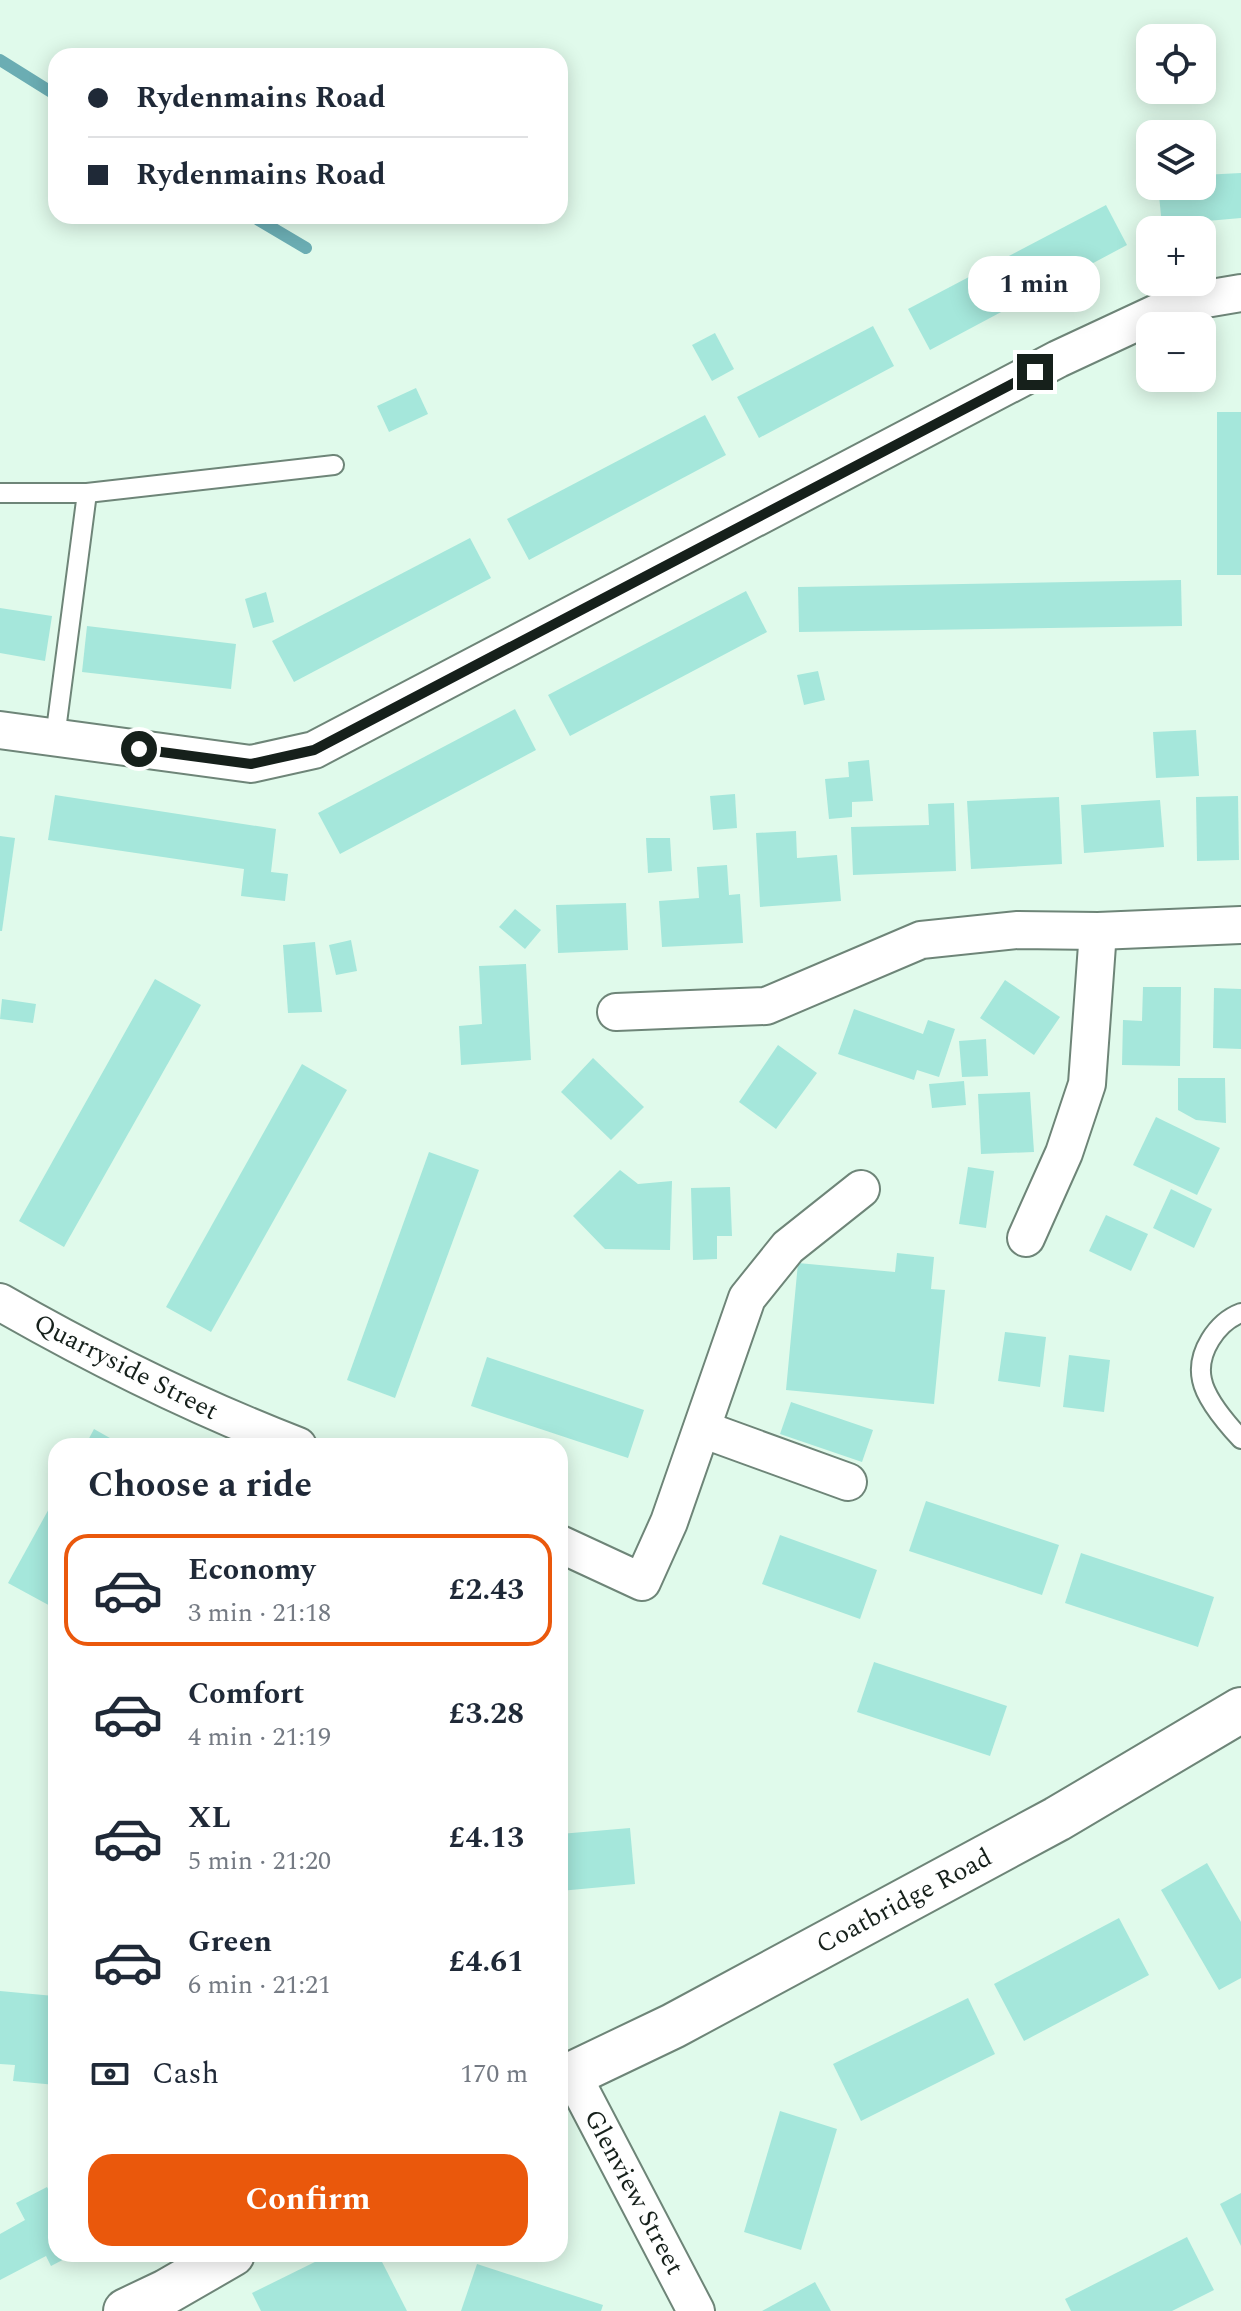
<!DOCTYPE html>
<meta charset="utf-8">
<style>
:root{--surface:#fff;--page:#f2f2f3;--text:#1f2937;--muted:#747a83;--line:#e0e1e3;--accent:#ea580c}
body{margin:0;font-family:Spectral,serif;background:var(--page);color:var(--text);height:100vh;display:flex;flex-direction:column;font-size:30px;white-space:nowrap}
*{box-sizing:border-box;margin:0}
p{font-size:26px;color:var(--muted)}
.icon{flex:none;width:44px;height:44px;fill:none;stroke:currentColor;stroke-width:2;stroke-linecap:round;stroke-linejoin:round}
.map{position:relative;flex:1;overflow:hidden}
.details{position:absolute;left:48px;top:1438px;width:520px;height:824px;display:flex;flex-direction:column;background:var(--surface);border-radius:24px;box-shadow:0 4px 20px #0003}
.details>*{flex:none}
.guide{position:absolute;left:48px;top:48px;width:520px;height:176px;border-radius:24px;box-shadow:0 4px 20px #0003;display:grid;align-content:center;height:176px;padding:0 40px;background:var(--surface)}
.controls{position:absolute;left:1136px;top:24px;display:grid;gap:16px}
.controls a{display:grid;place-items:center;width:80px;height:80px;border-radius:16px;background:var(--surface);box-shadow:0 4px 20px #0003;font-size:40px}
.end{position:absolute;width:36px;height:36px;margin:-18px;border:10px solid #16201b;background:#fff;box-shadow:0 0 0 4px #fff}
.from{border-radius:50%}
.bubble{position:absolute;height:56px;border-radius:24px;background:var(--surface);box-shadow:0 4px 20px #0003;font-size:26px;font-weight:700;line-height:56px;text-align:center}
.guide b{display:flex;align-items:center;gap:28px;height:76px;font-size:30px}
.guide b+b{border-top:2px solid var(--line)}
.guide i{width:20px;height:20px;background:var(--text)}
ul{padding:0;list-style:none}
li{display:flex;align-items:center;gap:24px;height:112px;margin:0 16px 12px;padding:0 24px;border:4px solid transparent;border-radius:24px}
li div{flex:1}
li b{display:block;font-size:30px}
li em{font-style:normal;font-weight:700}
li.current{border-color:var(--accent)}
li>.icon{width:72px;height:72px;stroke-width:1.5}
h2{padding:0 40px;font-size:36px;line-height:96px}
.pay{display:flex;align-items:center;gap:20px;height:88px;padding:0 40px;font-size:30px}
.pay p{margin-inline-start:auto}
.action{display:flex;gap:16px;margin-top:auto;padding:16px 40px}
.action a{flex:1;height:92px;border-radius:24px;background:var(--accent);color:#fff;font-size:32px;font-weight:700;line-height:92px;text-align:center}
.map>svg:first-child{display:block}
</style>
<div class="map">
<svg width="1241" height="2311" viewBox="0 0 1241 2311">
<rect width="100%" height="100%" fill="#e0faeb"/>
<g fill="none" stroke-linecap="round" stroke-linejoin="round">
<g stroke="#6badb3" stroke-width="12">
<path d="M0,60L56,95"/>
<path d="M252,216L306,248"/>
</g>
</g>
<g fill="#a5e7db">
<path d="M1241,173V218L1162,225L1158,186H1202V175Z"/>
<path d="M1106,205L1127,245L930,350L908,309Z"/>
<path d="M873,326L894,366L759,438L737,397Z"/>
<path d="M715,333L734,369L712,381L692,345Z"/>
<path d="M416,388L428,414L389,432L377,406Z"/>
<rect x="1217" y="412" width="24" height="163"/>
<path d="M705,415L726,455L529,560L507,519Z"/>
<path d="M470,538L491,578L294,682L272,641Z"/>
<path d="M1181,580L1182,626L799,632L798,587Z"/>
<path d="M746,591L767,632L570,736L548,695Z"/>
<path d="M266,592L274,622L253,628L245,599Z"/>
<path d="M0,608L52,616L45,661L0,653Z"/>
<path d="M87,626L236,644L231,689L82,672Z"/>
<path d="M818,671L825,700L804,705L797,675Z"/>
<path d="M515,709L536,750L340,854L318,813Z"/>
<path d="M1196,730L1199,776L1156,778L1153,732Z"/>
<path d="M869,760L873,801L852,802V817L829,819L825,779L849,777L848,762Z"/>
<path d="M735,794L737,828L713,830L710,796Z"/>
<path d="M55,795L276,829L271,872L288,874L285,901L241,896L244,869L48,840Z"/>
<path d="M1238,796L1239,860L1197,861L1196,797Z"/>
<path d="M1059,797L1062,864L971,869L967,801Z"/>
<path d="M1160,800L1164,847L1084,853L1081,805Z"/>
<path d="M954,803L956,871L853,875L851,827L929,825L928,804Z"/>
<path d="M796,831L797,858L837,855L841,901L760,907L756,833Z"/>
<path d="M0,836L15,838L2,931H0Z"/>
<path d="M646,838H670L672,871L648,873Z"/>
<path d="M727,865L729,895L740,894L743,943L662,947L659,901L699,898L697,867Z"/>
<path d="M626,903L628,950L558,953L556,905Z"/>
<path d="M515,909L541,930L525,949L499,927Z"/>
<path d="M351,940L357,971L336,975L329,945Z"/>
<path d="M315,942L322,1012L288,1013L283,945Z"/>
<path d="M526,964L531,1060L461,1065L459,1026L482,1024L479,966Z"/>
<path d="M155,979L201,1005L64,1247L19,1221Z"/>
<path d="M1005,980L1060,1017L1034,1055L980,1018Z"/>
<path d="M1143,987H1181L1180,1066L1122,1065L1123,1020L1142,1021Z"/>
<path d="M1214,988L1241,989V1049L1213,1048Z"/>
<path d="M2,999L36,1004L33,1023L0,1019Z"/>
<path d="M854,1009L923,1034L928,1020L955,1029L939,1077L917,1070L914,1080L838,1054Z"/>
<path d="M986,1039L988,1076L962,1077L959,1041Z"/>
<path d="M778,1045L817,1073L776,1129L739,1102Z"/>
<path d="M593,1058L644,1107L611,1140L561,1092Z"/>
<path d="M302,1064L347,1090L211,1332L166,1307Z"/>
<path d="M1178,1078H1225L1226,1123L1196,1120L1178,1110Z"/>
<path d="M964,1081L966,1105L932,1108L929,1084Z"/>
<path d="M1030,1092L1034,1152L981,1154L978,1094Z"/>
<path d="M1156,1117L1220,1148L1197,1195L1133,1165Z"/>
<path d="M429,1152L479,1170L395,1398L347,1380Z"/>
<path d="M968,1167L994,1171L986,1228L959,1224Z"/>
<path d="M620,1170L638,1184L672,1181L670,1250L605,1249L573,1216Z"/>
<path d="M730,1187L732,1236H717V1259L693,1260L691,1188Z"/>
<path d="M1171,1189L1212,1209L1194,1248L1153,1228Z"/>
<path d="M1106,1215L1148,1234L1131,1271L1089,1251Z"/>
<path d="M897,1253L934,1257L931,1289L945,1290L934,1404L786,1390L798,1263L895,1272Z"/>
<path d="M1005,1332L1046,1337L1040,1387L998,1381Z"/>
<path d="M1069,1355L1110,1360L1104,1412L1063,1407Z"/>
<path d="M487,1357L644,1410L628,1458L471,1406Z"/>
<path d="M791,1402L873,1430L862,1462L780,1434Z"/>
<path d="M94,1429L124,1446H85Z"/>
<path d="M56,1496V1603L54,1608L8,1583Z"/>
<path d="M926,1501L1059,1545L1042,1595L909,1551Z"/>
<path d="M780,1535L877,1570L860,1619L762,1584Z"/>
<path d="M1081,1553L1214,1597L1198,1647L1065,1603Z"/>
<path d="M874,1662L1007,1706L990,1756L857,1712Z"/>
<path d="M630,1828L635,1884L560,1891V1834Z"/>
<path d="M1207,1863L1241,1922V1978L1219,1990L1161,1890Z"/>
<path d="M1119,1918L1149,1975L1024,2041L994,1984Z"/>
<path d="M0,1991L54,1996L56,2085L13,2081L15,2065L0,2064Z"/>
<path d="M968,1998L995,2054L861,2121L833,2064Z"/>
<path d="M780,2111L837,2129L801,2250L744,2232Z"/>
<path d="M47,2187L56,2204V2254H74L51,2266L46,2256L0,2280V2234L25,2220L16,2203Z"/>
<path d="M1241,2193V2246L1220,2204Z"/>
<path d="M1187,2237L1214,2290L1172,2311H1071L1065,2299Z"/>
<path d="M331,2254H378L407,2311H261L252,2293Z"/>
<path d="M477,2264L603,2305L601,2311H461Z"/>
<path d="M815,2282L831,2311H762Z"/>
</g>
<g fill="none" stroke-linecap="round" stroke-linejoin="round">
<g stroke="#6e8578" stroke-width="22">
<g id="service">
<path d="M0,493H87L334,465"/>
<path d="M55,738L87,493"/>
<path d="M1241,1313C1217,1322 1196,1353 1202,1380C1206,1400 1228,1425 1241,1439"/>
</g>
</g>
<g stroke="#6e8578" stroke-width="40">
<g id="minor">
<path d="M0,730L251,764L314,750L1058,359L1176,304L1241,293"/>
<path d="M616,1012L766,1006L921,940L1018,930L1098,931L1241,925"/>
<path d="M1026,1238L1064,1153L1087,1084L1098,931"/>
<path d="M0,1302C96,1357 195,1406 298,1446"/>
<path d="M702,1429L848,1482"/>
<path d="M560,1544L642,1582L669,1522L747,1298L788,1247L861,1189"/>
<path d="M572,2074L696,2311"/>
</g>
</g>
<g stroke="#6e8578" stroke-width="48">
<g id="secondary">
<path d="M560,2080L673,2026L1057,1819L1241,1710"/>
<path d="M126,2311L166,2292L232,2254"/>
</g>
</g>
<use href="#service" stroke="#fff" stroke-width="18"/>
<use href="#minor" stroke="#fff" stroke-width="36"/>
<use href="#secondary" stroke="#fff" stroke-width="44"/>
</g>
<g fill="none" stroke-linecap="round" stroke-linejoin="round">
<path stroke="#16201b" stroke-width="10" d="M139,749L251,764L314,750L1035,372"/>
</g>
<g text-anchor="middle" dominant-baseline="central" stroke-width="6" stroke-linejoin="round" paint-order="stroke">
<g font-size="26" fill="#16201b" stroke="#fff">
<text transform="translate(126 1367) rotate(27)">Quarryside Street</text>
<text transform="translate(904 1901) rotate(-28)">Coatbridge Road</text>
<text transform="translate(634 2192) rotate(62)">Glenview Street</text>
</g>
</g>
</svg>
<div class="controls">
<a><svg class="icon" aria-label="locate" viewBox="0 0 24 24"><circle cx="12" cy="12" r="6"/><path d="M12 2v4M12 18v4M2 12h4M18 12h4"/></svg></a>
<a><svg class="icon" aria-label="layers" viewBox="0 0 24 24"><path d="M12 4l9 5-9 5-9-5zM3 14l9 5 9-5"/></svg></a>
<a>+</a>
<a>−</a>
</div>
<i class="end from" style="left:139px;top:749px"></i>
<i class="end" style="left:1035px;top:372px"></i>
<div class="bubble" style="left:968px;top:256px;width:132px">1 min</div>
<div class="guide">
<b><i class="from"></i>Rydenmains Road</b>
<b><i></i>Rydenmains Road</b>
</div>
<section class="details">
<h2>Choose a ride</h2>
<ul>
<li class="current"><svg class="icon" aria-label="car" viewBox="0 0 24 24"><path d="M5 17H2v-5l4-1 3-4h7l3 4 3 1v5h-3M9 17h6M6 11h13"/><circle cx="7" cy="17" r="2"/><circle cx="17" cy="17" r="2"/></svg><div><b>Economy</b><p>3 min · 21:18</p></div><em>£2.43</em></li>
<li><svg class="icon" aria-label="car" viewBox="0 0 24 24"><path d="M5 17H2v-5l4-1 3-4h7l3 4 3 1v5h-3M9 17h6M6 11h13"/><circle cx="7" cy="17" r="2"/><circle cx="17" cy="17" r="2"/></svg><div><b>Comfort</b><p>4 min · 21:19</p></div><em>£3.28</em></li>
<li><svg class="icon" aria-label="car" viewBox="0 0 24 24"><path d="M5 17H2v-5l4-1 3-4h7l3 4 3 1v5h-3M9 17h6M6 11h13"/><circle cx="7" cy="17" r="2"/><circle cx="17" cy="17" r="2"/></svg><div><b>XL</b><p>5 min · 21:20</p></div><em>£4.13</em></li>
<li><svg class="icon" aria-label="car" viewBox="0 0 24 24"><path d="M5 17H2v-5l4-1 3-4h7l3 4 3 1v5h-3M9 17h6M6 11h13"/><circle cx="7" cy="17" r="2"/><circle cx="17" cy="17" r="2"/></svg><div><b>Green</b><p>6 min · 21:21</p></div><em>£4.61</em></li>
</ul>
<div class="pay"><svg class="icon" aria-label="cash" viewBox="0 0 24 24"><path d="M3 7h18v10H3z"/><circle cx="12" cy="12" r="2"/></svg>Cash<p>170 m</p></div>
<div class="action"><a>Confirm</a></div>
</section>
</div>
